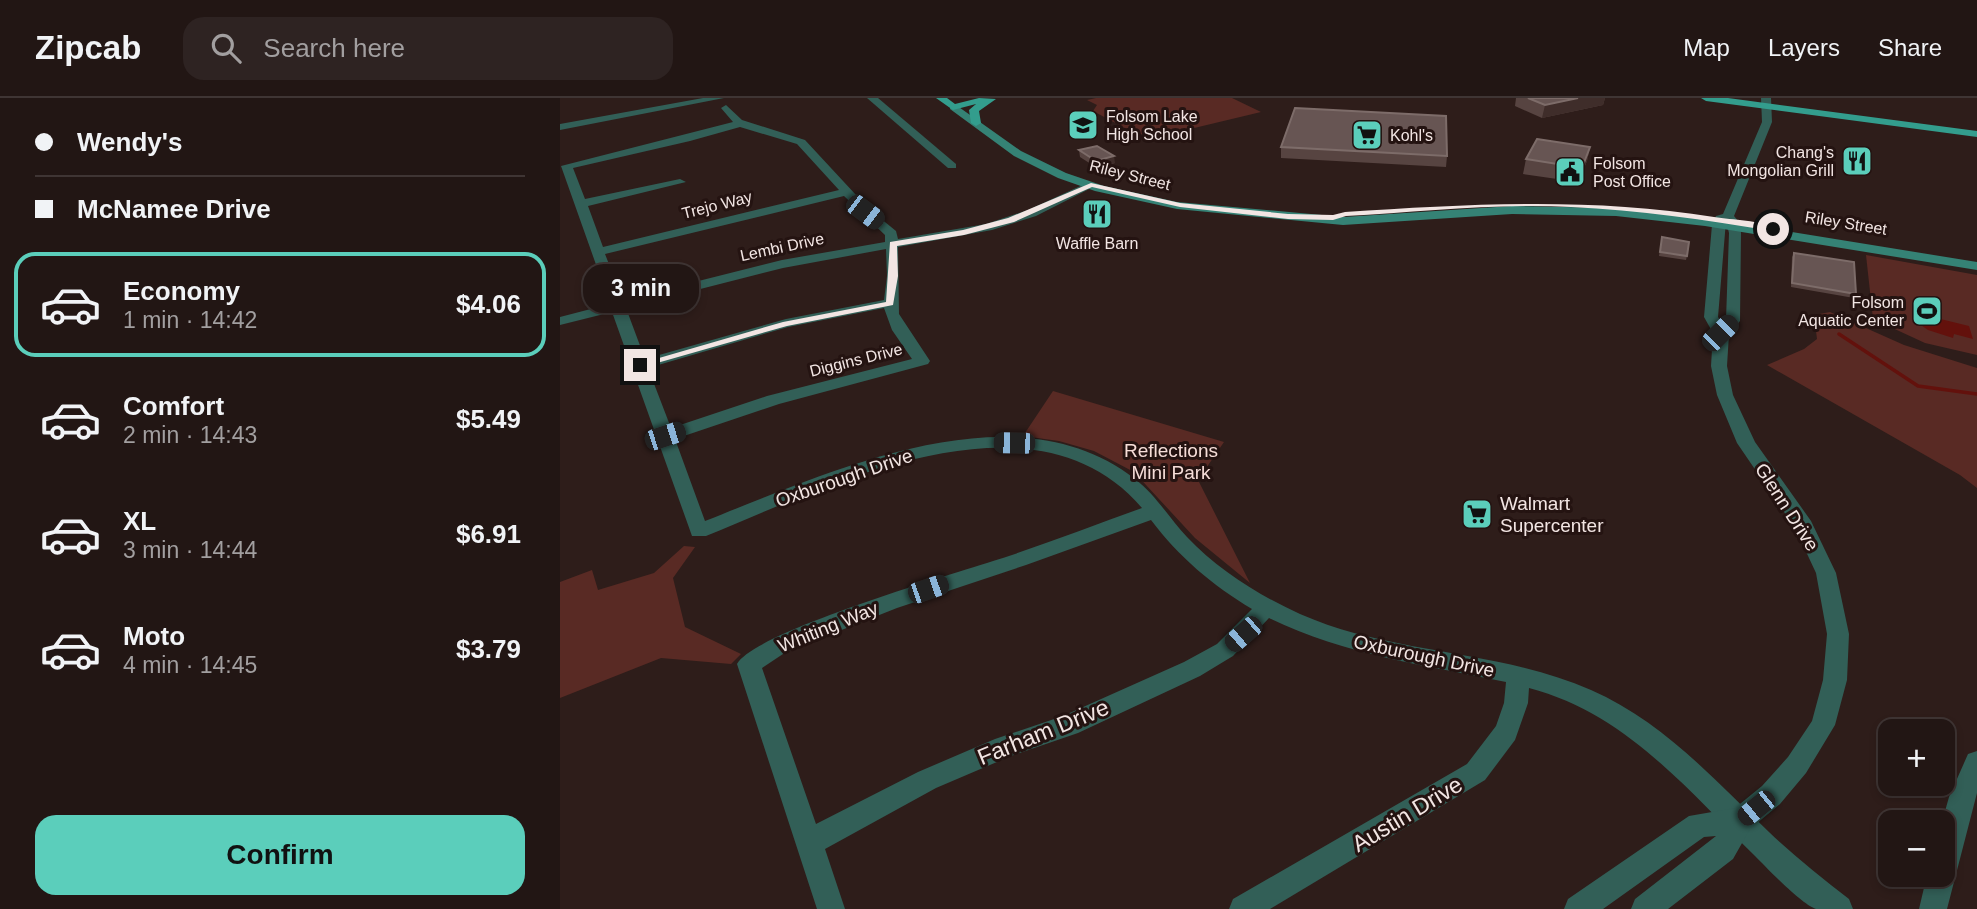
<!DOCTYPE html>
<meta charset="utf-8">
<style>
:root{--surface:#221614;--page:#2e2322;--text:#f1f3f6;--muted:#a29fa0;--line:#3f3534;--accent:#5bcebb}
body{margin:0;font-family:Helvetica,sans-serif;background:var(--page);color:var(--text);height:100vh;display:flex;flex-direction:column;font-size:26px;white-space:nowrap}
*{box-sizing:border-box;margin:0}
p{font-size:23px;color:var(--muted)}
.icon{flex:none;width:38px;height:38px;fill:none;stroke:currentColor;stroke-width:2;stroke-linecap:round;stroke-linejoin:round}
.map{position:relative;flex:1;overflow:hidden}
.drawer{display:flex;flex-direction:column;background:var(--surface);width:560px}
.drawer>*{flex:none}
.hud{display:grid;align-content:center;height:154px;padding:0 35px;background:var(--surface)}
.tools{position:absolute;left:1318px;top:621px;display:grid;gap:14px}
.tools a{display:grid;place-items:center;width:77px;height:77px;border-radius:14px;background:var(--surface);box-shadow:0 4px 10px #0003,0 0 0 2px var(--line);font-size:35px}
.end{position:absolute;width:32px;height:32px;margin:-16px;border:9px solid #f2e5e3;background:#111;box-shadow:0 0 0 4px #111}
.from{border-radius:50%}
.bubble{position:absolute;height:49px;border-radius:21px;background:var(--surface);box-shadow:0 4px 10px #0003,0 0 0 2px var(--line);font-size:23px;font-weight:600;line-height:49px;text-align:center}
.car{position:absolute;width:21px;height:42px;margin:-21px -10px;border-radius:9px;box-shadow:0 0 5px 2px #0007;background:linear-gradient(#222 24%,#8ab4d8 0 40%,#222 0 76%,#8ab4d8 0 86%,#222 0)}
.hud b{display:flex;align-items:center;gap:24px;height:66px;font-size:26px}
.hud b+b{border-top:2px solid var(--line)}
.hud i{width:18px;height:18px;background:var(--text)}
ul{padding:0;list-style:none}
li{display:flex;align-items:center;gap:21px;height:105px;margin:0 14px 10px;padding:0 21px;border:4px solid transparent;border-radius:21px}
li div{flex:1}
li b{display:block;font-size:26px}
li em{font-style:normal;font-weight:600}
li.selected{border-color:var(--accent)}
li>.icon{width:63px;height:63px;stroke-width:1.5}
.action{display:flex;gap:14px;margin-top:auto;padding:14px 35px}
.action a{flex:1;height:80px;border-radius:21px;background:var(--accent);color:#111;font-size:28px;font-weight:600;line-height:80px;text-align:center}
header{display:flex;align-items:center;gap:42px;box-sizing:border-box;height:98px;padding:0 35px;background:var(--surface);border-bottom:2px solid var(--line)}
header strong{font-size:33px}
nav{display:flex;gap:38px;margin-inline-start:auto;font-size:24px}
.search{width:490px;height:63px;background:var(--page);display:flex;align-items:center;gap:18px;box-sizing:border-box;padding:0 24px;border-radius:21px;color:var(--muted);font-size:26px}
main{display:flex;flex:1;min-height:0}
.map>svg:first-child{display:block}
</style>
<header>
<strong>Zipcab</strong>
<div class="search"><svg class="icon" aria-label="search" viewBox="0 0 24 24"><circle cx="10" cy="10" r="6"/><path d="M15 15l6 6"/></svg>Search here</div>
<nav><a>Map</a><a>Layers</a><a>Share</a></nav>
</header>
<main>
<section class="drawer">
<div class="hud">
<b><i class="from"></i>Wendy's</b>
<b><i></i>McNamee Drive</b>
</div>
<ul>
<li class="selected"><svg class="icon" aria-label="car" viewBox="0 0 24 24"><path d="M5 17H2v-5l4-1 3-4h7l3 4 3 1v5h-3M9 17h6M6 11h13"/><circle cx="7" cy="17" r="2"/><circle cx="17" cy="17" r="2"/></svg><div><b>Economy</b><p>1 min · 14:42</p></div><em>$4.06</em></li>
<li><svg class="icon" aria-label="car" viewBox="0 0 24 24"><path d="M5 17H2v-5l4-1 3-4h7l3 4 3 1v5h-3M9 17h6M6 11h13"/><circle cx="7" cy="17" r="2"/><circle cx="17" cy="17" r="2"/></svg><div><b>Comfort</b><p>2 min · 14:43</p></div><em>$5.49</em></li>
<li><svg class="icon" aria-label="car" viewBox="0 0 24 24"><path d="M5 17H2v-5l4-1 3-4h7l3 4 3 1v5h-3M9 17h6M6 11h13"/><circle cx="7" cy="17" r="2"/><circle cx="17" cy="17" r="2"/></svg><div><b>XL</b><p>3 min · 14:44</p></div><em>$6.91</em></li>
<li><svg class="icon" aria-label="car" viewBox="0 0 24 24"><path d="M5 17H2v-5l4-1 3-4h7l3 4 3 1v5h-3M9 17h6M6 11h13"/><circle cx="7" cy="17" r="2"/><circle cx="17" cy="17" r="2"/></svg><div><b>Moto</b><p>4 min · 14:45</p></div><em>$3.79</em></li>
</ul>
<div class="action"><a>Confirm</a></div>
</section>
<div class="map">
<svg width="1417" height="811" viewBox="0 0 1417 811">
<rect width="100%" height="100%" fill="#2e1d1a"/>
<g fill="#592a24">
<path d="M536,0H672L701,14L605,37L576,36L533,13L537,7L527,2Z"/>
<path d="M1306,157L1417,177V257L1365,245L1313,221Z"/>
<path d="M1270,214L1344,247L1417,270V390L1400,377L1207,267L1244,251L1257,241L1254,217Z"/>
<path d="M493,293L664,344L638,382L690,485L635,440L574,374L534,353L499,343L463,338Z"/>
<path d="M124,448L135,449L113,480L125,529L181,556L171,566L101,560L0,600V484L32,472L38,492L94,475Z"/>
</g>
<path fill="#63110c" d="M1352,214L1409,228L1413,241L1394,236L1393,240L1368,232L1352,221Z"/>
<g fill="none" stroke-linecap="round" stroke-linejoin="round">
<path stroke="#63110c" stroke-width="3.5" d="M1279,236L1358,288L1417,296"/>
<g fill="#325f57" fill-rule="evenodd">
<path d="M307,0H318L396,66V70H388Z"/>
<path d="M166,7L182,22L245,42L309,111L336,133L338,141L426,126L468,112L527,85L537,87L476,118L432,132L338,149L339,216L370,263L368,266L219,306L115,341L145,423C268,375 453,286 575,381C596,397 609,420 627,439C658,472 700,498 740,516C833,557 938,551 1031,592C1102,623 1154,681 1209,734C1234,758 1261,779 1289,801L1293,811C1283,811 1266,811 1256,811C1241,806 1207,770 1195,758C1127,691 1065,615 969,590L968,605L955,642L925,682L710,811H669L673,801L907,666L936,628L944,605L946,584C865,567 785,557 709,520L673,558L640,578L518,635L451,658L376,690L265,751L285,811H257L177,566C194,533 407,472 452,457C495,442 538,426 582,410C474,283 267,389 146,438H132L52,214L0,227V219L50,206L1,68L173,24L161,10ZM180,29L237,46L279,92L43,149L28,108L126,84L120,81L25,101L13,70L130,43ZM284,98L325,137V144L222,162L63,202L45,156ZM326,151L327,178L324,202L226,221L85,261L66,210L223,170ZM324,210L332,232L352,261L207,298L111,330L88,270L228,229ZM591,422C619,459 652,487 692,511L657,546L624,564L503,618L435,641L358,674L256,726L202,570L226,554L337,510L466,467Z"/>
<path d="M1417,653V695L1387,811H1359L1367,777H1382V724L1389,699L1408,656Z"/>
</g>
<g fill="#325f57" fill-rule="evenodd">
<path d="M143,0H164L0,32V26Z"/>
<path d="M1201,0H1211L1212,24L1174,118L1179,124L1181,135L1180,223L1169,236L1167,268L1173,297L1195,344L1251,423L1276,475L1289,536L1287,582L1275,627L1246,675L1220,706L1190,731L1173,761L1108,811H1071L1075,801L1156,738L1144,739L1043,811H1004L1008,801L1129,718L1175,710L1202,688L1228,659L1252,623L1263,582L1267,536L1256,475L1235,430L1177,345L1157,297L1151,268L1153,235L1144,219L1152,127L1156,118L1163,116L1202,24ZM1166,123L1169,135L1166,222L1162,225L1158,219Z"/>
</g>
<path fill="#358275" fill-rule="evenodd" d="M390,7H396L461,53L506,75L544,88L617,104L784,119L952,108L1056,110L1145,120L1417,164V172L1145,128L1056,118L952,116L783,127L617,111L535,93L498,80L454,58L390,11Z"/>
<g fill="#339d8d" fill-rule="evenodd">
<path d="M376,0H387L395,6L419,0L436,1L419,13L421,25L416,28L411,25L409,12L416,6L393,12Z"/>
<path d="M1141,0H1168L1417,33V39L1146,3Z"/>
</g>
</g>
<g fill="#574441">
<path d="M956,0H1045L1043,7L982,20L955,8Z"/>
<path d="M721,49L887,58L886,69L721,60Z"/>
<path d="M1030,49L1027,63L1018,84L963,76L966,61Z"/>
<path d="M519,52L555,65L537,70L520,59Z"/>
<path d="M1102,139L1127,158L1126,162L1099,158Z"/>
<path d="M1234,155L1296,196L1294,200L1231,189L1232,159Z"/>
</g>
<g fill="#3f2d2a">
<path d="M1018,0H1045L1043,7L982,20L985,7Z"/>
<path d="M1030,49L1027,63L1018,84L1022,70Z"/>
<path d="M554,58L555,65L537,70L536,63Z"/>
</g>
<g fill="#675553" stroke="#7d6c69" stroke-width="2">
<path d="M968,0H1018L985,7Z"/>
<path d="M735,10L886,18L887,58L721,49Z"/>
<path d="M977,41L1030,49L1022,70L966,61Z"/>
<path d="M537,48L554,58L536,63L519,52Z"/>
<path d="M1102,139L1129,144L1127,158L1100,154Z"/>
<path d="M1234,155L1294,164L1296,196L1232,185Z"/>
</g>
<path fill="#f2e5e3" d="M531,85L620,105L728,116L773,117L785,114C909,106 1031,99 1154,119C1173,122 1200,122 1216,131L1213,133C1145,122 1079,112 1011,109C936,105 860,114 786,118L773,122L728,121L620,109L532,89L454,124L404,137L337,148L338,178L333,207L227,228L83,269L75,267L223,224L326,204L330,144L403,132L448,120Z"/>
<defs>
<g id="school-square" transform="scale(1.575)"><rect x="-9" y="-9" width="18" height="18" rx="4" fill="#5bcebb" stroke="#241311"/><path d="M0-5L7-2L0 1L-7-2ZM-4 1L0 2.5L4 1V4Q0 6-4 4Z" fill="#111"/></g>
<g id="supermarket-square" transform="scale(1.575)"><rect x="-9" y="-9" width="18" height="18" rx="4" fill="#5bcebb" stroke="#241311"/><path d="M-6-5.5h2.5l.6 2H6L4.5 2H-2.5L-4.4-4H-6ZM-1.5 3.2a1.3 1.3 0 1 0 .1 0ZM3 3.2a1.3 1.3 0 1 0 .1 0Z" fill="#111"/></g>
<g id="restaurant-square" transform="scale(1.575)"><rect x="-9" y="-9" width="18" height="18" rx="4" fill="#5bcebb" stroke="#241311"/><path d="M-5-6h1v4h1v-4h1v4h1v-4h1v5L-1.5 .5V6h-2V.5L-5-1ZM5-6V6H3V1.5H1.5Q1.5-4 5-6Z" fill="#111"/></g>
<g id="civic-square" transform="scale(1.575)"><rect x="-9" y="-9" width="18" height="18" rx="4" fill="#5bcebb" stroke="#241311"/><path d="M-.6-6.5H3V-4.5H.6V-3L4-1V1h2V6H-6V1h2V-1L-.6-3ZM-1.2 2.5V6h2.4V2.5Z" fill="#111"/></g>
<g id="stadium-square" transform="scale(1.575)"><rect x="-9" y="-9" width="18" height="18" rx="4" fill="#5bcebb" stroke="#241311"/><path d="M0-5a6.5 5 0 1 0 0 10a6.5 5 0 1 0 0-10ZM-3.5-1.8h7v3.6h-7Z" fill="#111"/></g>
</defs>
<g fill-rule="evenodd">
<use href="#school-square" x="523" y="27"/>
<use href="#supermarket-square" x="807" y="37"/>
<use href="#restaurant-square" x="1297" y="63"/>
<use href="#civic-square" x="1010" y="74"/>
<use href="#restaurant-square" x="537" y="116"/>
<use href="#stadium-square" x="1367" y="213"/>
<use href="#supermarket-square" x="917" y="416"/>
</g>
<g text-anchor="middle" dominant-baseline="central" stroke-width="6" stroke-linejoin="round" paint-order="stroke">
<g font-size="16" fill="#f2e5e3" stroke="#241311" text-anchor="start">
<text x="546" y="18">Folsom Lake<tspan x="546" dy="18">High School</tspan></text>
<text x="830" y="37">Kohl's</text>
<text x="1274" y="54" text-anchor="end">Chang's<tspan x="1274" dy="18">Mongolian Grill</tspan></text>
<text x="1033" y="65">Folsom<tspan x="1033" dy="18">Post Office</tspan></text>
<text x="537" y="145" text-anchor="middle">Waffle Barn</text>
<text x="1344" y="204" text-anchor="end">Folsom<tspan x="1344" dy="18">Aquatic Center</tspan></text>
</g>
<g font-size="16" fill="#f2e5e3" stroke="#241311">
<text transform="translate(570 77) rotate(14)">Riley Street</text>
<text transform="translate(157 107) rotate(-14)">Trejo Way</text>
<text transform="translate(1286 125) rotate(9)">Riley Street</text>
<text transform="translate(222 149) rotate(-12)">Lembi Drive</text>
<text transform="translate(296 262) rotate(-14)">Diggins Drive</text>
</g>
<g font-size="19" fill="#f6ddd8" stroke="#241311">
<text x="611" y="352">Reflections<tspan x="611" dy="22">Mini Park</tspan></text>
</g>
<g font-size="19" fill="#f2e5e3" stroke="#241311">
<text transform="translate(284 380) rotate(-19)">Oxburough Drive</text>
<text transform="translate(1227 409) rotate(57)">Glenn Drive</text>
<text transform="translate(268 529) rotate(-22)">Whiting Way</text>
<text transform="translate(864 558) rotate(12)">Oxburough Drive</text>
</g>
<g font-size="19" fill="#f2e5e3" stroke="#241311" text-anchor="start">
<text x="940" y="405">Walmart<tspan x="940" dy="22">Supercenter</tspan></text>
</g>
<g font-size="23" fill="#f2e5e3" stroke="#241311">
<text transform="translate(483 634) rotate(-22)">Farham Drive</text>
<text transform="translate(847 716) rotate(-31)">Austin Drive</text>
</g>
</g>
</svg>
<div class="tools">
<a>+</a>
<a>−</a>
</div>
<i class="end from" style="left:1213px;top:131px"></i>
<i class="end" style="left:80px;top:267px"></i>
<div class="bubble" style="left:23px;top:166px;width:116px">3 min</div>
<i class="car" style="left:305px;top:114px;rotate:127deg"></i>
<i class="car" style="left:1160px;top:235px;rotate:45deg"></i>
<i class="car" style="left:105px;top:338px;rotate:72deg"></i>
<i class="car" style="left:454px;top:345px;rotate:271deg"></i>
<i class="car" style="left:368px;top:491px;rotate:71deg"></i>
<i class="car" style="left:683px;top:536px;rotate:229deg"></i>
<i class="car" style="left:1196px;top:710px;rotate:231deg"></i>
</div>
</main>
